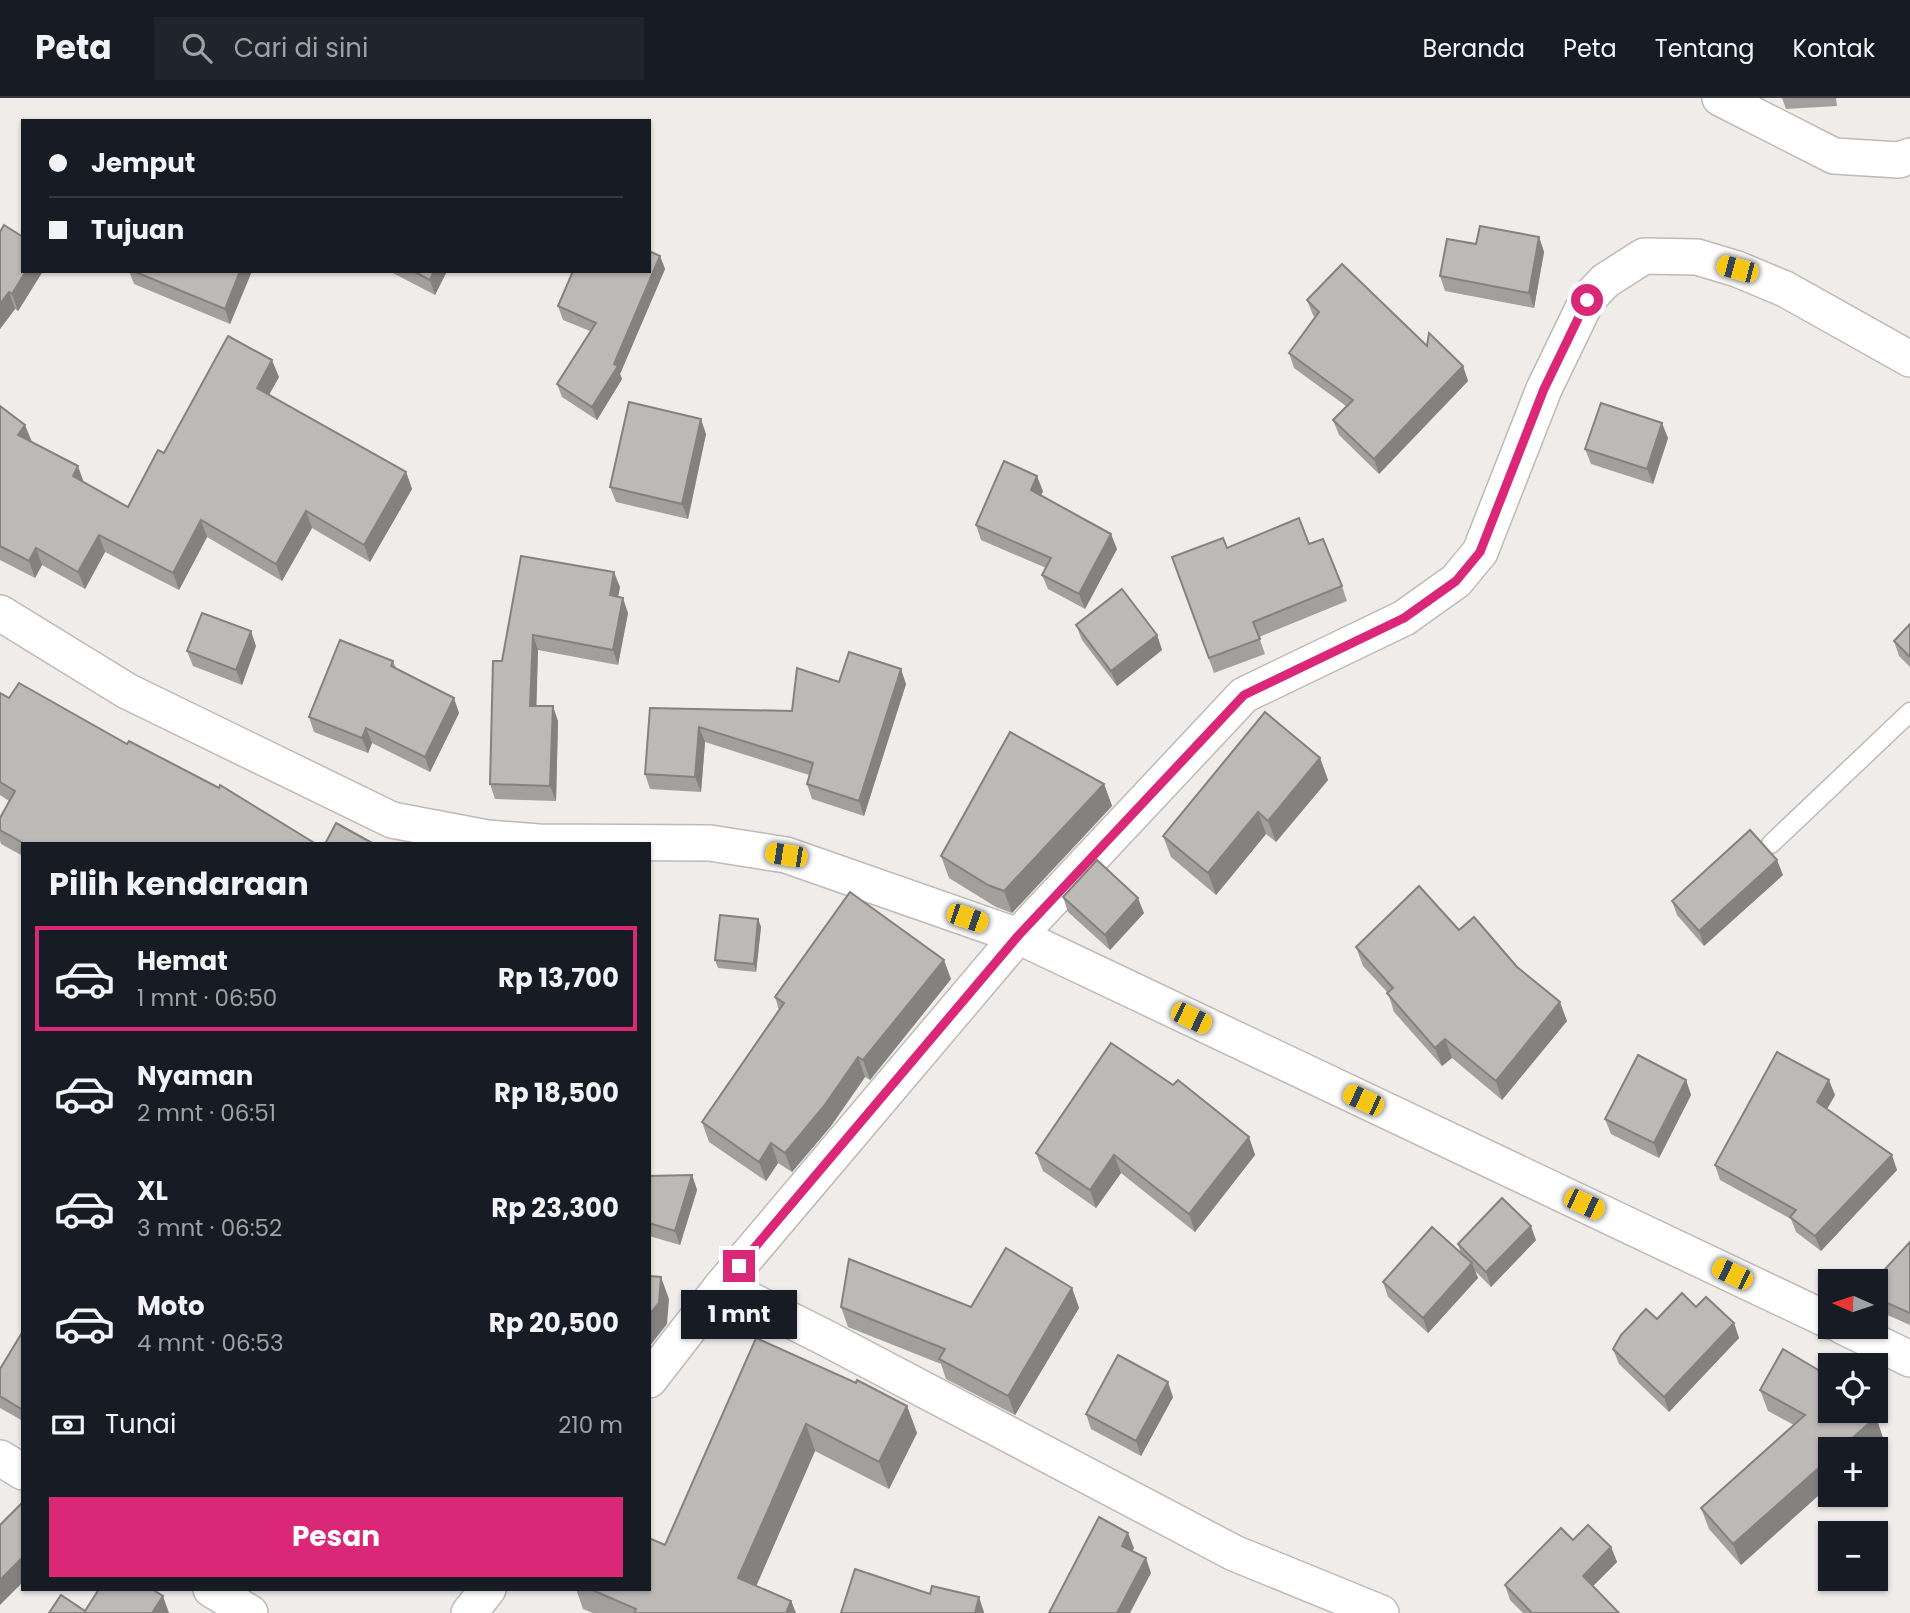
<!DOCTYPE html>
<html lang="id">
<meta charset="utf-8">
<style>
:root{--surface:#171b24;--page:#20242c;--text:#f1f3f6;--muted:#9ea1a6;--line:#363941;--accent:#db2777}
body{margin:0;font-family:Poppins,sans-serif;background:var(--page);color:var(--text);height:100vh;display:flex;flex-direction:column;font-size:26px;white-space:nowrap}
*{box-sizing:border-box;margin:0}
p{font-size:23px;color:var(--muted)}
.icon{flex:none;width:38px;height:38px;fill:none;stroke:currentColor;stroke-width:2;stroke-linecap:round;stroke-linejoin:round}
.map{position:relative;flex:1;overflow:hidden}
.side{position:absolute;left:21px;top:744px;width:630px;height:749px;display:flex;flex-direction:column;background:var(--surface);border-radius:0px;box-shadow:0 2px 5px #0004}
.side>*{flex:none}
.guide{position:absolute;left:21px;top:21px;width:630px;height:154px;border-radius:0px;box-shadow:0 2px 5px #0004;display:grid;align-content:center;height:154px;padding:0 28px;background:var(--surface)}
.needle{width:46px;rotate:273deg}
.controls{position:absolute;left:1818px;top:1171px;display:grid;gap:14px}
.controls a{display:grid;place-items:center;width:70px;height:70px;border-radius:0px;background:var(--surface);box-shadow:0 2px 5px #0004;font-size:35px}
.end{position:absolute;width:32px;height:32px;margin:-16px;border:9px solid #db2777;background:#fff;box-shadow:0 0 0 4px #fff}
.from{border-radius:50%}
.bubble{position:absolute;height:49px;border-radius:0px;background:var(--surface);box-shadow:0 2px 5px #0004;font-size:23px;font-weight:700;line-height:49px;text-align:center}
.car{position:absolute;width:21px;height:42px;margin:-21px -10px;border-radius:9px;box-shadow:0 0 5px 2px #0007;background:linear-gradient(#f5c518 24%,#345 0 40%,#f5c518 0 76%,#345 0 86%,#f5c518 0)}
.guide b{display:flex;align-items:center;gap:24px;height:66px;font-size:26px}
.guide b+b{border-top:2px solid var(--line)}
.guide i{width:18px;height:18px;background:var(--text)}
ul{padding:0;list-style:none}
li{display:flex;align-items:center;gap:21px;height:105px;margin:0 14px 10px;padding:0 14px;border:4px solid transparent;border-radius:0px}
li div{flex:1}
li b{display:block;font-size:26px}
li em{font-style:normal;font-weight:700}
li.selected{border-color:var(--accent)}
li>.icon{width:63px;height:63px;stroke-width:1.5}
h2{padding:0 28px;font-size:32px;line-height:84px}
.pay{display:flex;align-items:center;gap:18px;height:77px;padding:0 28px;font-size:26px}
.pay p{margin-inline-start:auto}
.cta{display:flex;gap:14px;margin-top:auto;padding:14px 28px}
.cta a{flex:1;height:80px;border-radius:0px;background:var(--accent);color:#fff;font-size:28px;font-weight:700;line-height:80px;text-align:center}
header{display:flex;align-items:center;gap:42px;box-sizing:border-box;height:98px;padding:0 35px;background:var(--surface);border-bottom:2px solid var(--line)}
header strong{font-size:33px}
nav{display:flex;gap:38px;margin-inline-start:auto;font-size:24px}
.search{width:490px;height:63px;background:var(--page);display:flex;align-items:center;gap:18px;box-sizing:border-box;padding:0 24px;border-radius:0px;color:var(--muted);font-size:26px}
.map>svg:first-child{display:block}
</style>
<header>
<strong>Peta</strong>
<div class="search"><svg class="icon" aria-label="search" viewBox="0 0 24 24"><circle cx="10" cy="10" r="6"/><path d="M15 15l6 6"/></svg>Cari di sini</div>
<nav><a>Beranda</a><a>Peta</a><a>Tentang</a><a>Kontak</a></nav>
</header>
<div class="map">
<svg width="1910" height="1515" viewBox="0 0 1910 1515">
<rect width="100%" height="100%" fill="#efece9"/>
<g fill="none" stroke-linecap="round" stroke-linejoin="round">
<g stroke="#bdbab7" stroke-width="21">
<path id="lane" d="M1771,746L1910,614"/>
</g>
<g stroke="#bdbab7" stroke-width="38">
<g id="street">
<path d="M1720,0L1834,58L1899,62L1910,58"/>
<path d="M0,515L127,593L392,722L487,740L539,744L710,745L786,757L1018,838L1830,1223"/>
<path d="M722,1188L822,1238L1234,1455L1381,1515"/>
<path d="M1842,1228L1910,1261"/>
<path d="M649,1282L722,1188L1018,838L1244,597L1404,520L1456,483L1480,454L1544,291L1587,202L1605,183L1644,158L1697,159L1737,171L1785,191L1910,261"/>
<path d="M0,1360L23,1374"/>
<path d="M211,1491L250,1515"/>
<path d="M469,1515L488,1491"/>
</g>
</g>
<use href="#lane" stroke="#fff" stroke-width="18"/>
<use href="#street" stroke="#fff" stroke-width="35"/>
</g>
<g fill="#a29f9d">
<path d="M1782,0H1836L1837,8L1786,11Z"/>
<path d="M0,134L23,173H43L18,213L15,211L0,231Z"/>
<path d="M1539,139L1544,154L1534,210L1445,193L1440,178L1476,146Z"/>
<path d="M660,158L665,171L620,276L622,281L597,322L562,299L557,286L590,233L563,222L558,208Z"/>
<path d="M129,173H252L230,226L134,186Z"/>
<path d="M389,173H447L435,197Z"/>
<path d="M1307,202L1427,248L1463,268L1468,283L1379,376L1339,337L1333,322L1346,308L1294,270L1289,255L1315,220L1313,217Z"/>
<path d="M279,279L269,297L406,374L412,391L370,464L312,430L282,483L207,439L179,492L105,454L85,491L42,467L35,480L0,462V308L32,344L83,384L128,409L164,355Z"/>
<path d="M706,336L688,421L616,404L610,389Z"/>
<path d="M1668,340L1653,386L1591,366L1585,351Z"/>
<path d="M1043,393L1041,397L1117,451L1085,511L1048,491L1042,477L1046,470L981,442L976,427Z"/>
<path d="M1309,446L1342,488L1347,503L1259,539L1265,556L1214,575L1172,459L1227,450Z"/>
<path d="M521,458L620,489L618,499L628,515L618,567L538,552L536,608L558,623L556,703L495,701L490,686L502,563Z"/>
<path d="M1910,526V569L1899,558L1894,543Z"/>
<path d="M1076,527L1157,537L1162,552L1117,588L1082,542Z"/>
<path d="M256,548L242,587L193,568L187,553Z"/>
<path d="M393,563L396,570L459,615L430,674L372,645L368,655L314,634L309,619Z"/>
<path d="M839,584L906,586L864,718L812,701L807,686L809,677L705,644L701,694L650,691L645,676L650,610L792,613Z"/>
<path d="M0,595L9,600L127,646L316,746H23V758L1,746L0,742V720L9,703L0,697Z"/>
<path d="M1320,660L1328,682L1276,744L1266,736L1216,797L1171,759L1163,738Z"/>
<path d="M1104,686L1112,708L1012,815L996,809L949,780L941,758Z"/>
<path d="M1783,777L1704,848L1677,817L1672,803Z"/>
<path d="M1063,799L1144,815L1110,852L1068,814Z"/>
<path d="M758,821L761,829L756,874L718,870L715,862Z"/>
<path d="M1459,832L1517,869L1567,923L1502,1002L1452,960L1442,968L1394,914L1388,895L1363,868L1356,849Z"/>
<path d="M951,881L870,982L865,979L831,1028L792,1074L778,1065L766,1083L709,1044L702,1024L779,912L775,899Z"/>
<path d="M1686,982L1691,997L1659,1060L1611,1036L1605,1021Z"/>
<path d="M1835,997L1827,1011L1897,1072L1821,1153L1796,1134L1791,1121L1720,1082L1715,1067Z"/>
<path d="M1249,1039L1255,1057L1195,1134L1121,1075L1096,1110L1043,1073L1036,1055Z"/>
<path d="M692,1077L697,1092L680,1147L649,1138V1078Z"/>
<path d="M1536,1142L1491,1189L1475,1173L1478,1180L1428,1235L1388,1199L1383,1184L1461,1155L1458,1146Z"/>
<path d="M1910,1144V1227L1876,1212V1183Z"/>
<path d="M1072,1190L1079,1210L1015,1317L946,1281L941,1266L848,1229L841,1209H971Z"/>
<path d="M1696,1209L1734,1225L1739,1240L1669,1314L1619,1266L1613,1251L1657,1221Z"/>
<path d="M23,1233V1323L0,1310V1271Z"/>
<path d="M756,1240L907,1308L917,1335L889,1391L815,1353L756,1488L791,1503L796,1515H593L583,1511L576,1491H649L665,1447Z"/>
<path d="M1760,1292L1876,1319L1883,1340L1741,1467L1709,1431L1701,1410L1794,1327L1768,1313Z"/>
<path d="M1173,1299L1141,1358L1091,1331L1086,1316Z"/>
<path d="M1573,1442L1611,1449L1617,1464L1593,1488L1619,1515H1523L1510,1502L1505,1487Z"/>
</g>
<g fill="#84827f">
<path d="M1539,139L1544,154L1534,210L1529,195Z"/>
<path d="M660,158L665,171L620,276L622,281L597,322L592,309L614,266Z"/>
<path d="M26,173H43L18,213L12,196Z"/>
<path d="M240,173H252L230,226L225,211Z"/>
<path d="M434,173H447L435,197L430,182Z"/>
<path d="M9,194L15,211L0,231V206Z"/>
<path d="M272,262L279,279L263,307L257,290Z"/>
<path d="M1463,268L1468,283L1379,376L1374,361Z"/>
<path d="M701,321L706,336L688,421L682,406Z"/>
<path d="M1662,325L1668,340L1653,386L1647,371Z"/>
<path d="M25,327L32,344L18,337Z"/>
<path d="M78,368L84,385L73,378Z"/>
<path d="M406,374L412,391L370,464L364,447Z"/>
<path d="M1037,378L1043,393L1037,407L1031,392Z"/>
<path d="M306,413L312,430L282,483L276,466Z"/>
<path d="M201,422L207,439L179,492L173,475Z"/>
<path d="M1111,436L1117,451L1085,511L1079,496Z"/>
<path d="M99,437L105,454L85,491L78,474Z"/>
<path d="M36,450L42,467L35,480L29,463Z"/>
<path d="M614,474L620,489L615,512L610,497Z"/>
<path d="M623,500L628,515L618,567L613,552Z"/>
<path d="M251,533L256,548L242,587L236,572Z"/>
<path d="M533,537L538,552L536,623L530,608Z"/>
<path d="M1157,537L1162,552L1117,588L1111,573Z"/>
<path d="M901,571L906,586L864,718L859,703Z"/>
<path d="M454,600L459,615L430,674L425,659Z"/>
<path d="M553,608L558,623L556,703L550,688Z"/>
<path d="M699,629L705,644L701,694L695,679Z"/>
<path d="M366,630L372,645L368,655L362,640Z"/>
<path d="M1320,660L1328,682L1276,744L1268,723Z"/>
<path d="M1104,686L1112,708L1012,815L1004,793Z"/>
<path d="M1258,714L1266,736L1216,797L1208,775Z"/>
<path d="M1777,762L1783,777L1704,848L1699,833Z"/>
<path d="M1138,800L1144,815L1110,852L1105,837Z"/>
<path d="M758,821L761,829L756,874L754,866Z"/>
<path d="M944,862L951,881L870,982L863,962Z"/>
<path d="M1560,904L1567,923L1502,1002L1496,983Z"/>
<path d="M1445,941L1452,960L1442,968L1435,950Z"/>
<path d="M858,959L865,979L831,1028L792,1074L785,1055Z"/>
<path d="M1686,982L1691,997L1659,1060L1654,1045Z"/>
<path d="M1829,982L1835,997L1823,1018L1817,1004Z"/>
<path d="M1249,1039L1255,1057L1195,1134L1189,1116Z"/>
<path d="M771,1045L778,1065L766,1083L759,1064Z"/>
<path d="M1114,1057L1121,1075L1096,1110L1090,1092Z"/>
<path d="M1892,1057L1897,1072L1821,1153L1815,1138Z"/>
<path d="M692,1077L697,1092L680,1147L675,1133Z"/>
<path d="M1531,1128L1536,1142L1491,1189L1486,1174Z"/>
<path d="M1472,1165L1478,1180L1428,1235L1423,1220Z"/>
<path d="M661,1179L669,1201L667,1226L649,1249V1217Z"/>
<path d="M1072,1190L1079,1210L1015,1317L1008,1298Z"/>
<path d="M1734,1225L1739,1240L1669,1314L1664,1299Z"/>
<path d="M1168,1284L1173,1299L1141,1358L1136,1343Z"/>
<path d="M907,1308L917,1335L889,1391L879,1364Z"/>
<path d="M1876,1319L1883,1340L1870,1351H1840Z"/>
<path d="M806,1326L815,1353L748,1507L738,1480Z"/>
<path d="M1830,1360V1387L1741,1467L1733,1446Z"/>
<path d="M1128,1435L1134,1450L1127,1463L1122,1448Z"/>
<path d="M1611,1449L1617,1464L1588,1493L1583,1478Z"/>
<path d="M23,1459V1484L0,1507V1482Z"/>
<path d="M1146,1460L1151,1475L1130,1515H1117Z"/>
<path d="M163,1498L169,1515H152Z"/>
<path d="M979,1499L984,1514V1515H975Z"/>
<path d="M791,1503L796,1515H786Z"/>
</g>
<g fill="#bcb9b6" stroke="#84827f" stroke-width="2">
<path d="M4,127L23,139V173H26L12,196L9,194L0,206V134Z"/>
<path d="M1480,128L1539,139L1529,195L1440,178L1447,141L1476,146Z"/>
<path d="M649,153L660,158L614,266L618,268L592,309L557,286L596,225L558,208L573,173H649Z"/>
<path d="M1342,166L1427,248L1429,235L1463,268L1374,361L1333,322L1353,302L1289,255L1319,214L1307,202Z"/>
<path d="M133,173H240L225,211Z"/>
<path d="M413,173H434L430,182Z"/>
<path d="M228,238L272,262L257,290L406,374L364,447L306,413L276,466L201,422L173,475L99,437L78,474L36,450L29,463L0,448V308L25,327L18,337L78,368L73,378L128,409L158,352L164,355Z"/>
<path d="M629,304L701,321L682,406L610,389Z"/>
<path d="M1601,305L1662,325L1647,371L1585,351Z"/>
<path d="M1004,363L1037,378L1031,392L1111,436L1079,496L1042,477L1051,460L976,427Z"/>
<path d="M1299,420L1309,446L1323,441L1342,488L1253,524L1260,541L1209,560L1172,459L1223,440L1227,450Z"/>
<path d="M521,458L614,474L610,497L623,500L613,552L533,537L530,608H553L550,688L490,686L493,563H502Z"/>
<path d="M1122,491L1157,537L1111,573L1076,527Z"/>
<path d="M202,515L251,533L236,572L187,553Z"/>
<path d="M1910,526V559L1894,543Z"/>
<path d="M340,542L393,563L391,568L454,600L425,659L366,630L362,640L309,619Z"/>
<path d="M849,554L901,571L859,703L807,686L813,665L699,629L695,679L645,676L650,610L792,613L797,570L839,584Z"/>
<path d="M19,585L127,646L129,643L219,690L220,687L316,746H25L0,732V720L15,693L0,684V595L9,600Z"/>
<path d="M1265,614L1320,660L1268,723L1258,714L1208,775L1163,738Z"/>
<path d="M1010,634L1104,686L1004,793L988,787L941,758Z"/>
<path d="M336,725L374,746H325Z"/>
<path d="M1750,732L1777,762L1699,833L1672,803Z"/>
<path d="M1097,762L1138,800L1105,837L1063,799Z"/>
<path d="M1419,788L1459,832L1474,819L1517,869L1560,904L1496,983L1445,941L1435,950L1387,895L1393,890L1356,849Z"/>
<path d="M850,794L944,862L863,962L858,959L824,1008L785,1055L771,1045L759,1064L702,1024L784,905L775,899Z"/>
<path d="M720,817L758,821L754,866L715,862Z"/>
<path d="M1111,945L1173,987L1178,982L1249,1039L1189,1116L1114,1057L1090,1092L1036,1055Z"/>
<path d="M1777,954L1829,982L1817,1004L1892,1057L1815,1138L1790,1119L1796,1112L1715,1067Z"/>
<path d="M1638,957L1686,982L1654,1045L1605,1021Z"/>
<path d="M692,1077L675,1133L649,1125V1078Z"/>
<path d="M1502,1100L1531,1128L1486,1174L1458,1146Z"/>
<path d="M1432,1129L1472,1165L1423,1220L1383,1184Z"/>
<path d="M1910,1144V1215L1876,1200V1183H1874Z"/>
<path d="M1006,1150L1072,1190L1008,1298L939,1261L945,1251L841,1209L849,1161L971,1209Z"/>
<path d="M649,1178L661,1179L659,1205L649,1217Z"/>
<path d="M1682,1195L1696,1209L1706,1199L1734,1225L1664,1299L1613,1251L1621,1237L1646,1211L1657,1221Z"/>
<path d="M23,1233V1312L0,1298V1271Z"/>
<path d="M756,1240L856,1285L857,1282L907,1308L879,1364L806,1326L738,1480L791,1503L786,1515H634L636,1511L590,1491H649V1440L665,1447Z"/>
<path d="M1783,1251L1830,1279V1312H1869L1876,1319L1840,1351H1830V1360L1733,1446L1701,1410L1805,1317L1760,1292Z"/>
<path d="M1118,1257L1168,1284L1136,1343L1086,1316Z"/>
<path d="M23,1404V1459L0,1482V1427Z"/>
<path d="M1099,1419L1128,1435L1122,1448L1146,1460L1117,1515H1049Z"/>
<path d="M1588,1427L1611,1449L1583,1478L1619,1515H1532L1505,1487L1561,1430L1573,1442Z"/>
<path d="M855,1471L930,1496L932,1488L979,1499L975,1515H841Z"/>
<path d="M99,1491H124L126,1492L127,1491H152L163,1498L152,1515H49L61,1497L85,1513Z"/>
</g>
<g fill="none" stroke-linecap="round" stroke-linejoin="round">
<path stroke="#db2777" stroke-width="9" d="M739,1168L1018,838L1244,597L1404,520L1456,483L1480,454L1544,291L1587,202"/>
</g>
</svg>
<div class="controls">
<a><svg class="needle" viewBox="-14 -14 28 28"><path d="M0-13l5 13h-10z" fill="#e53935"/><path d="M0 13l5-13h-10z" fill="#9ea1a6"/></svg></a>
<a><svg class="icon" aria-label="locate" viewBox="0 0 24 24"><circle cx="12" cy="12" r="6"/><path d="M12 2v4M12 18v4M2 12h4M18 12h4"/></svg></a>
<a>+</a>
<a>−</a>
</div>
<i class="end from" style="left:1587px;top:202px"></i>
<i class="end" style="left:739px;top:1168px"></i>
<div class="bubble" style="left:681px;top:1192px;width:116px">1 mnt</div>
<i class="car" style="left:1737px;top:171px;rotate:285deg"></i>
<i class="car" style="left:786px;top:757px;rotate:279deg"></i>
<i class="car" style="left:967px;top:820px;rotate:109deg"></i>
<i class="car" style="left:1191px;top:920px;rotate:116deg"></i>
<i class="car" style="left:1363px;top:1002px;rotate:295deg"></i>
<i class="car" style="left:1584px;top:1106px;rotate:115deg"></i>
<i class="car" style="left:1732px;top:1176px;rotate:296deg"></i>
<div class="guide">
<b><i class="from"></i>Jemput</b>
<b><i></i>Tujuan</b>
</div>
<section class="side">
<h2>Pilih kendaraan</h2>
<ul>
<li class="selected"><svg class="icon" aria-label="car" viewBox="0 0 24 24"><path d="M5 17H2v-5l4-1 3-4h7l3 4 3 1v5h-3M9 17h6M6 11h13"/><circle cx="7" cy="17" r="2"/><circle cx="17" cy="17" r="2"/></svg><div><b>Hemat</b><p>1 mnt · 06:50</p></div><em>Rp 13,700</em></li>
<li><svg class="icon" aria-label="car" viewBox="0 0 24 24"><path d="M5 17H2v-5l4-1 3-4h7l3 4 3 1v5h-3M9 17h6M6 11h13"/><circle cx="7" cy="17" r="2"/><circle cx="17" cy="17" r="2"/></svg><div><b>Nyaman</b><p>2 mnt · 06:51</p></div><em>Rp 18,500</em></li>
<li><svg class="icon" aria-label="car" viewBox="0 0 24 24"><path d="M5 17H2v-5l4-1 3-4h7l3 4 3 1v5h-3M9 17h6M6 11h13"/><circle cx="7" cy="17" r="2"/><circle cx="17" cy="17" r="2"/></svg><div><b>XL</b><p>3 mnt · 06:52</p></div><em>Rp 23,300</em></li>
<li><svg class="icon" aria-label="car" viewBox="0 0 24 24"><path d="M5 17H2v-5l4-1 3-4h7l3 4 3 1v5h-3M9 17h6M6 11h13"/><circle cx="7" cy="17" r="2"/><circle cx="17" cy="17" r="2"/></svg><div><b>Moto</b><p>4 mnt · 06:53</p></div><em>Rp 20,500</em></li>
</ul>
<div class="pay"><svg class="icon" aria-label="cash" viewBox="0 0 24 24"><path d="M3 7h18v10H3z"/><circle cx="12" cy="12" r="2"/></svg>Tunai<p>210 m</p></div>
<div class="cta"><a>Pesan</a></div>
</section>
</div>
